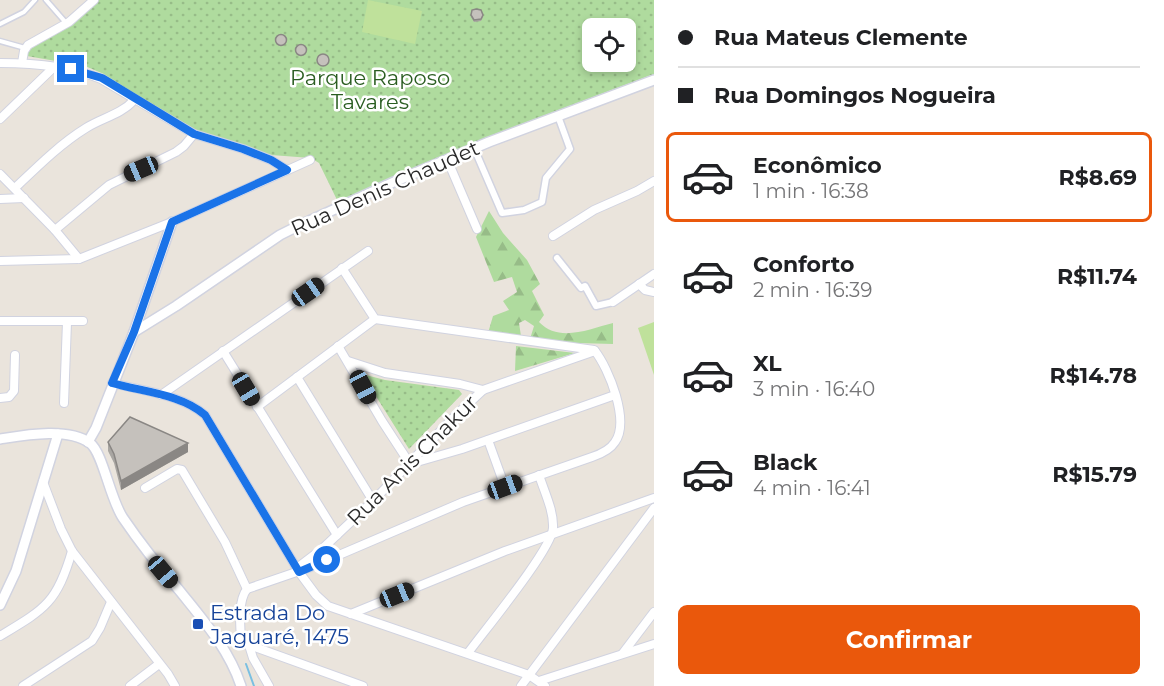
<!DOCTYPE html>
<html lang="pt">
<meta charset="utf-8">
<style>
:root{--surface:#fff;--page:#f2f2f2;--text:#202124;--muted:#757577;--line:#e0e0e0;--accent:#ea580c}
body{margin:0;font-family:Montserrat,sans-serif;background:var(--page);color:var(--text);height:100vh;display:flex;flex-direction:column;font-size:22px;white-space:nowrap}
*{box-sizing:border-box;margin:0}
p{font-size:20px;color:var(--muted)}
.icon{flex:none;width:33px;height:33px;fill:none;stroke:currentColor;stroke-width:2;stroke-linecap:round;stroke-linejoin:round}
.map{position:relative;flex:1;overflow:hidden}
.side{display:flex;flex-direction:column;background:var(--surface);width:510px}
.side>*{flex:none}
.top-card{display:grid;align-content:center;height:132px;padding:0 24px;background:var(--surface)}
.tools{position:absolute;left:582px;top:18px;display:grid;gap:12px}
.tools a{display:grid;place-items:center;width:54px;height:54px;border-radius:9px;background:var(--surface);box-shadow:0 3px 9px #0003;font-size:30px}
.end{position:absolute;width:27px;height:27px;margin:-14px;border:8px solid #1a73e8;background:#fff;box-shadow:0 0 0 3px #fff}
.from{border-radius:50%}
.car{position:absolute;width:18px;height:36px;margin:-18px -9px;border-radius:8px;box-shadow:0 0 4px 2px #0007;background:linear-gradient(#222 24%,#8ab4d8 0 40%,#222 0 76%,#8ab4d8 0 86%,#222 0)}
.top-card b{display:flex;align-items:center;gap:21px;height:57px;font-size:22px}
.top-card b+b{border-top:2px solid var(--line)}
.top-card i{width:15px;height:15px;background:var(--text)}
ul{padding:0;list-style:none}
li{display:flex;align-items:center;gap:18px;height:90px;margin:0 12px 9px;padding:0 12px;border:3px solid transparent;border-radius:9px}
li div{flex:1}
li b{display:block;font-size:22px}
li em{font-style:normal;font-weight:700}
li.selected{border-color:var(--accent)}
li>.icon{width:54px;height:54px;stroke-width:1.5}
.action{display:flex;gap:12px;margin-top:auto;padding:12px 24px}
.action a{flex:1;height:69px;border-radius:9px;background:var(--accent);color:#fff;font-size:24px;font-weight:700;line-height:69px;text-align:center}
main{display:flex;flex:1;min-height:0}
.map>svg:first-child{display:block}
</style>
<main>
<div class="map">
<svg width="654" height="686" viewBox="0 0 654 686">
<defs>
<pattern id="grass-dots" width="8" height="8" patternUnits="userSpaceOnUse" patternTransform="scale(1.5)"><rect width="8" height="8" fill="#afdb9e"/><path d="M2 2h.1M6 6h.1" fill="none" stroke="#97bc88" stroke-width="1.8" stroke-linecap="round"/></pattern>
<pattern id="forest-firs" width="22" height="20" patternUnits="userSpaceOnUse" patternTransform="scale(1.5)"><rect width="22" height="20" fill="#afdb9e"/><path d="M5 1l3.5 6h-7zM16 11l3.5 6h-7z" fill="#97bc88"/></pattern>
</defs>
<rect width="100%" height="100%" fill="#eae4dc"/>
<g fill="url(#grass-dots)" fill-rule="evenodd">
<path d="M98,0H654V74L485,138L338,202L319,163L311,158L271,155L209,137L167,114L104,74L85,66L21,55L72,23ZM592,28H626V62H592Z"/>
<path d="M362,374L385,380L459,390L462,394L409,449Z"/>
</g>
<g fill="url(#forest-firs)">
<path d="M489,211L503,233L527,260L540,284L532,291L544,315L539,322C559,343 589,329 613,323V344L577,343L530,339L534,326L525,320L519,323L521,336L488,333L493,316L509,310L503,301L517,292L512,277L494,282L476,237Z"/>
<path d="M516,346L575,353L515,371Z"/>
</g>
<g fill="#bfe19b">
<path d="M368,0L422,11L415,44L362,32Z"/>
<path d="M654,322V375L638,328Z"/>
</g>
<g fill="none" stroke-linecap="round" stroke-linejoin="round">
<path stroke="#7abfe1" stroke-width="2" d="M246,664L254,686"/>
<g stroke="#d1d3e0" stroke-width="7">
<g id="service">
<path d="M46,0L67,24"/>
<path d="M0,24L24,12L35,0"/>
<path d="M0,41L25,48"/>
</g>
</g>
<g stroke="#d1d3e0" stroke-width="9">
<g id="pedestrian">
<path d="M474,148L502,213L524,210L542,202L546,178L570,149L558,116"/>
<path d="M557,258L581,288L585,286L596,306L613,302"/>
</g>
</g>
<g stroke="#d1d3e0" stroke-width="10">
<g id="minor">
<path d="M0,63C34,63 70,66 101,79L194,134L243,149L271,160L287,170"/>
<path d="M22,63L24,51L28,45L69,22L94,0"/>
<path d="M0,119L54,67"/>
<path d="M447,159L477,229"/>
<path d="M0,174L55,230L79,259"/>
<path d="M15,188C37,167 60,144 86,128C102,118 122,114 134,100"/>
<path d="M0,199L24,198"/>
<path d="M55,230L109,185L176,152L184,146L194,134"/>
<path d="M553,236L594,210L637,191L654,181"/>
<path d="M0,261L79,259L172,222L310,160"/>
<path d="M342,268L375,319L594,350"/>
<path d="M639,284L645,290L654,292"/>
<path d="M613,302L654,274"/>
<path d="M0,321H83"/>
<path d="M338,346L382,421L410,464L462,449L615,395"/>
<path d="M223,351L337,535"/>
<path d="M348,361L385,373L460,384L483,390"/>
<path d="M297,377L373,501"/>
<path d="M112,383C142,391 181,394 205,415L299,572L316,595L328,606L529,675L545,686"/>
<path d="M161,395L368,251"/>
<path d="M0,398L9,397L14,391L15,355"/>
<path d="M64,403L67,322"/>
<path d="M257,407L375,319"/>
<path d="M488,440L505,487"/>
<path d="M43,482L61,529L72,551L168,674L175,686"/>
<path d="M145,488L177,469L182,470L225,542L247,589"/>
<path d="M297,568L322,549L373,501L452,419L483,390L595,351"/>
<path d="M247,589L311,567L463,502L592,457C601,454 610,450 615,442C630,421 609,369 595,351"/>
<path d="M351,614L505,551L654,498"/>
<path d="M0,636C45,609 57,603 72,551"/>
<path d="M241,639C240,625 238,600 247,589"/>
<path d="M219,640L241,639L249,645L363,686"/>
<path d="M249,645L253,658L269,686"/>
<path d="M468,653C484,631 552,549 553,528C554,511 544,491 539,475"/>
<path d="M623,653L654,612"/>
<path d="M539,681L654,644"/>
<path d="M23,686L92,641L100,628L111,602"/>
<path d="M130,686L159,664"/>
<path d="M521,686L654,508"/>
</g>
</g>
<g stroke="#d1d3e0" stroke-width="12">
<g id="tertiary">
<path d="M134,332L176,306L280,235L296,227L396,181L489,142L654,80"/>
<path d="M0,439C25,435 68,427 90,443C103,453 110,499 123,518C140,543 159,567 179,590C203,620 229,649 241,686"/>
<path d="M88,442L96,428L134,332L172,222"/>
<path d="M0,605L16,571L58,434"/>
</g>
</g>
<use href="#service" stroke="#fff" stroke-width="4"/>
<use href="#pedestrian" stroke="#fff" stroke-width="6"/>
<use href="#minor" stroke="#fff" stroke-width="8"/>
<use href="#tertiary" stroke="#fff" stroke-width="9"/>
</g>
<g fill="#a9a6a2">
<path d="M471,15L483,17L481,21L474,22L471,17Z"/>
<path d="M108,442L188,452L121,490L114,463L108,451Z"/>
</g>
<path fill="#8a8784" d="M188,443V452L121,490V481Z"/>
<g fill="#c5c1bc" stroke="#8a8784" stroke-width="1.5">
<path d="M476,9L481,10L483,15L481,19L474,20L471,15L472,10Z"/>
<circle cx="281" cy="40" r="5.5"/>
<circle cx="301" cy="50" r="5.5"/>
<circle cx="323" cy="60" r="6"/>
<path d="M130,417L188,443L121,481L114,454L108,442Z"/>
</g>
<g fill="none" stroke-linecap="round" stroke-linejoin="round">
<path stroke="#1a73e8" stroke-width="8" d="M71,69L102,78L194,134L243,149L271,160L287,170L172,222L134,332L112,383C143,392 181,394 205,415L299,572L327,560"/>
</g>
<rect fill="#1a4fb4" stroke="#fff" stroke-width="2" x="192" y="618" width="12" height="12" rx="3"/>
<g text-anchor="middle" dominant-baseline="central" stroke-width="5" stroke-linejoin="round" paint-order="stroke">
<g font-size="21" fill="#2a5d21" stroke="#fff">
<text x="370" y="77">Parque Raposo<tspan x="370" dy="24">Tavares</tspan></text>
</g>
<g font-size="21" fill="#292929" stroke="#fff">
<text transform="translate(385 188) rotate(-24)">Rua Denis Chaudet</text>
<text transform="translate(412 460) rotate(-45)">Rua Anis Chakur</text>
</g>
<g font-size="21" fill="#164399" stroke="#fff" text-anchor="start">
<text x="210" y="612">Estrada Do<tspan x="210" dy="24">Jaguaré, 1475</tspan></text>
</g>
</g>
</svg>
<div class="tools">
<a><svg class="icon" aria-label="locate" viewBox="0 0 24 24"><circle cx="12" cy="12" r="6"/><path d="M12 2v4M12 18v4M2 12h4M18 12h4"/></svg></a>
</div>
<i class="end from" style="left:327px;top:560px"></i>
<i class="end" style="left:71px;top:69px"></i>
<i class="car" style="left:141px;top:169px;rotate:247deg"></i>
<i class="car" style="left:308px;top:292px;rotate:55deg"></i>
<i class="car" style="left:363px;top:387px;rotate:152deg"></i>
<i class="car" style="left:246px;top:389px;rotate:149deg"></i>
<i class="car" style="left:505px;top:487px;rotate:70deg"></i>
<i class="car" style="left:163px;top:572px;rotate:140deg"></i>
<i class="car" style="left:397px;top:595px;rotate:68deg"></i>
</div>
<section class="side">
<div class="top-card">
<b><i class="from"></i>Rua Mateus Clemente</b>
<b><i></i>Rua Domingos Nogueira</b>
</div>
<ul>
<li class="selected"><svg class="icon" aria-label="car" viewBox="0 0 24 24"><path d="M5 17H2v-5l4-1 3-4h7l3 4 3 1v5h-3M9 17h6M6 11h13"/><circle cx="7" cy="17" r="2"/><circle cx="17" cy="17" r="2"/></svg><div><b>Econômico</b><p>1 min · 16:38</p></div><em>R$8.69</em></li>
<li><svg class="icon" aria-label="car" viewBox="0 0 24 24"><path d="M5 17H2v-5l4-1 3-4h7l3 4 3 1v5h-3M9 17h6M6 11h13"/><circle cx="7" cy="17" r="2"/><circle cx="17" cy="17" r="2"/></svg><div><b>Conforto</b><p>2 min · 16:39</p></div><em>R$11.74</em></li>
<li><svg class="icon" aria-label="car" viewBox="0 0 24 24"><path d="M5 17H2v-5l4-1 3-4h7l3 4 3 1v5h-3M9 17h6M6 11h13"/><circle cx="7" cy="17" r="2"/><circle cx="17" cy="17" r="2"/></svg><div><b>XL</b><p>3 min · 16:40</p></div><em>R$14.78</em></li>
<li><svg class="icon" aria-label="car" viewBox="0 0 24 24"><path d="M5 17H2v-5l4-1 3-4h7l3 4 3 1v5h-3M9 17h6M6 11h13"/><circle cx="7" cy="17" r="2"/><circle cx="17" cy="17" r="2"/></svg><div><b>Black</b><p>4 min · 16:41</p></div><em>R$15.79</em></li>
</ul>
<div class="action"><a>Confirmar</a></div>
</section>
</main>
